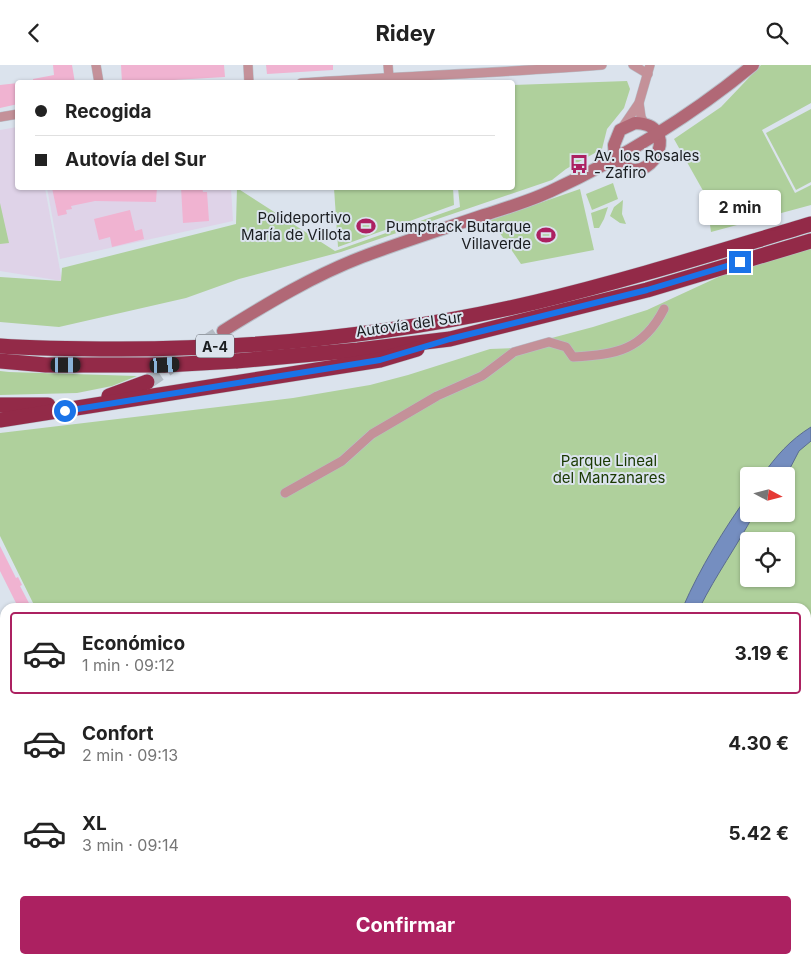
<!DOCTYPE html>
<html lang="es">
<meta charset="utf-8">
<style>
:root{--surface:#fff;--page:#f6f6f6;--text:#222;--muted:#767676;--line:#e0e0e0;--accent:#ac2161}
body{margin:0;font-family:Inter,sans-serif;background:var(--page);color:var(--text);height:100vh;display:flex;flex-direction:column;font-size:19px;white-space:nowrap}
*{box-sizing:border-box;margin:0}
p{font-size:16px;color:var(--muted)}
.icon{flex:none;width:28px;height:28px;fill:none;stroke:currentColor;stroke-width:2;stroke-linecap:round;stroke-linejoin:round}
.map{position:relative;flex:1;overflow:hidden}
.details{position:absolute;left:0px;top:538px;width:811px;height:361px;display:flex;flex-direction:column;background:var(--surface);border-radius:15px 15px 0 0;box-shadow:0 1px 4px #0004}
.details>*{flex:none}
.hud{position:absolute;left:15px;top:15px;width:500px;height:110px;border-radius:5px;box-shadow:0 1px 4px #0004;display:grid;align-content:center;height:110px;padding:0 20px;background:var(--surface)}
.needle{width:32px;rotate:97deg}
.controls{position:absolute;left:740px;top:402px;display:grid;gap:10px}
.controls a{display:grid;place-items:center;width:55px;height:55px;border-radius:5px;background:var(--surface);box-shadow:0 1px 4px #0004;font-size:25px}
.end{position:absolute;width:22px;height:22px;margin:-11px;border:6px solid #1a73e8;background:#fff;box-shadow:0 0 0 2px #fff}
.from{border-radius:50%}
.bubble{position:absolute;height:35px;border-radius:5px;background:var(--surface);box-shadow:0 1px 4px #0004;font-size:16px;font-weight:700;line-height:35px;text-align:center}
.car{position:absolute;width:15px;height:30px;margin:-15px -8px;border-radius:6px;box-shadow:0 0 4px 1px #0007;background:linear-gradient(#222 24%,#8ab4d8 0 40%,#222 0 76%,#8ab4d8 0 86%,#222 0)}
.hud b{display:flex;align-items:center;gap:18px;height:48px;font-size:19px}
.hud b+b{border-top:1px solid var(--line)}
.hud i{width:12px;height:12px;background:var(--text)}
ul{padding:9px 0 0;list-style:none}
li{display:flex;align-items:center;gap:15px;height:82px;margin:0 10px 8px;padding:0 10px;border:2px solid transparent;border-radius:5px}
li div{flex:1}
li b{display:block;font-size:19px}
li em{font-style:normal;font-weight:700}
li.current{border-color:var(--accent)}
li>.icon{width:45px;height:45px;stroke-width:1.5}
.action{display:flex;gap:10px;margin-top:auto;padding:10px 20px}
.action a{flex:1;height:58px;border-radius:5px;background:var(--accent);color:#fff;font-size:20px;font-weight:700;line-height:58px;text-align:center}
header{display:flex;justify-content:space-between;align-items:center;height:65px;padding:0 20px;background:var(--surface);font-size:22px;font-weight:700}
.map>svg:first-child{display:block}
</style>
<header><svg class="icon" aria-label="back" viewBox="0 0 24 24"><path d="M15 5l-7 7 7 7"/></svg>Ridey<svg class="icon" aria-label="search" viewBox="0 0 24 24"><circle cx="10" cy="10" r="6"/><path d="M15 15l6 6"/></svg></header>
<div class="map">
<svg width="811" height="898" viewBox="0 0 811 898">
<rect width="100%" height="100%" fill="#dbe3ed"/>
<g fill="#dfd3e8">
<path d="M17,62L18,122L45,123L62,216L0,206V65Z"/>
<path d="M47,123H231L233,156L60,194Z"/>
</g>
<g fill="#afd09c" fill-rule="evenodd">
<path d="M761,0H811V38L762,65L795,128L811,120V140L711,167L706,131L674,74L721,42Z"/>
<path d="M627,16L630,24L624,43L607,64L602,84L566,104L552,115L341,187L239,214L186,233L59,262L0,257V212L61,216L62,203L236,159L237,123L335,186L460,142L458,123L512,122L513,20Z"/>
<path d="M811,44V117L796,125L766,68Z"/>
<path d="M613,118L618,134L592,145L586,129Z"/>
<path d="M334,123H453L454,140L338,182Z"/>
<path d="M580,124L594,185L521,199L491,155Z"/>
<path d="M623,135L622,149L626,159L620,158L610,151L614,142Z"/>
<path d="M0,138L9,178L0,179Z"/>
<path d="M608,142L604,154L599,163H594L591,148Z"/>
<path d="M811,180V806L806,809V542H35L0,471V368L293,333L370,320L408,310L490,284L514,283L593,262L647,245L727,208ZM749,411H786V449H749ZM749,476H786V514H749Z"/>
<path d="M0,306L9,307L137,311L112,321L77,328L0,330Z"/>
<path d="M5,626V894H671L665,898H0V628Z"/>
</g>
<g fill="#758ec0" stroke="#5a6c90">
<path d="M811,362V376L799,386L786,411H762C776,391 790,375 811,362Z"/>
<path d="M749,429V449H754C737,481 716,510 700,542H683C700,503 724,464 749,429Z"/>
</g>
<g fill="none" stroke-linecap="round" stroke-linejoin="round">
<path stroke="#5a6c90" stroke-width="2.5" d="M806,781L811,778"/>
<g stroke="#758ec0" stroke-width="9">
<path d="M806,655L811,651"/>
<path d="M617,898L623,894"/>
</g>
</g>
<g fill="#f0b3d1">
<path d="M53,0H72L75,18H33V14L54,10Z"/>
<path d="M121,0H224L225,12L122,18Z"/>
<path d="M266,0H333V5L267,9Z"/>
<path d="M18,18V39L0,43V20Z"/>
<path d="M56,122H157L156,137L95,136L71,141L72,144L66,145L67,149L58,151L52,123Z"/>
<path d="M181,122H202L203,127H207L209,156L183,158Z"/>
<path d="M130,145L135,166L142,164L144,174L112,182L110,172L99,175L94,154Z"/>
<path d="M0,481L16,513L18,512L22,520L20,521L31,542H18L0,506Z"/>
</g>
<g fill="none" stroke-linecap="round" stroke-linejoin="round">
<path stroke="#b4bbc4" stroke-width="15" stroke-dasharray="15 8" stroke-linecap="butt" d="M147,317L223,266"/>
<g stroke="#b8bfc8" stroke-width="10">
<g id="street">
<path d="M96,0L99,18"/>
<path d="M248,0L249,18"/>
<path d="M388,0L389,12"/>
<path d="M633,0L648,9"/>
<path d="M301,18C402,11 502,8 602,0"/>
<path d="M639,38L641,52L644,58"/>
<path d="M0,52L18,49"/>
<path d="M622,63L639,38L650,0"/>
<path d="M285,428L342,396L372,369L437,331L482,311L514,287L549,277L566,282L573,292C616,290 643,285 664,244"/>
</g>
</g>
<g stroke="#b8bfc8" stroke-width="14">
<g id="secondary">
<path d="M635,58C681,59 654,116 627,103C623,101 619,96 615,93L614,80L620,65Z"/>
<path d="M223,266C268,238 313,211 362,192C402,177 443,164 484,150C506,143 530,136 551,126C624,92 691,51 753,0"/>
</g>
</g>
<g stroke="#b8bfc8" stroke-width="16">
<g id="highway">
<path d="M0,281C40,284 80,284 120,284C259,284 400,269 536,237C628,215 720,186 811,159"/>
<path d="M0,296L46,300H165"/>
<path d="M236,296L358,285L450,274L647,225L811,176"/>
<path d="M109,331L147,317"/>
<path d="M0,340H48"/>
<path d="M0,355L380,295L417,284"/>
</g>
</g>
<use href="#street" stroke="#c49199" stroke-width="9"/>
<use href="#secondary" stroke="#b16876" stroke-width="12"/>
<use href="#highway" stroke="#932a48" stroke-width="15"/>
<g stroke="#474b50" stroke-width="2.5" stroke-dasharray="9 9" stroke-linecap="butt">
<path d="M806,751L811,748"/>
<path d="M806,820L811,817"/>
<path d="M806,853L811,850"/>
<path d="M541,898L548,894"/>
<path d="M693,898L699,894"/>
<path d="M718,898L725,894"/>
<path d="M729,898L736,894"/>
</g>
<g stroke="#b8bfc8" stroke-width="16" stroke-linecap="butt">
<path id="highway-bridge" d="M165,300L236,296"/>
</g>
<use href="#highway-bridge" stroke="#932a48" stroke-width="15"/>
</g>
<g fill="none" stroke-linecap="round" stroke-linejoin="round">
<path stroke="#1a73e8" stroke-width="6" d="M65,346L380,295L450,274L647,225L740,197"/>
</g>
<defs>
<g id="bus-bare" transform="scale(1.5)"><path d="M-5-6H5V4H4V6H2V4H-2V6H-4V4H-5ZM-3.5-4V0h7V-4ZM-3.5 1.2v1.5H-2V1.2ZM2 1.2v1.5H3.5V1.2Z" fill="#ac2161" stroke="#dbe3ed" stroke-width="2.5" paint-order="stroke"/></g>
<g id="stadium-bare" transform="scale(1.5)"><path d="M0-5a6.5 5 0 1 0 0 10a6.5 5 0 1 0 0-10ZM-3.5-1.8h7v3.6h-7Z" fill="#ac2161" stroke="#dbe3ed" stroke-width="2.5" paint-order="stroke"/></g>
</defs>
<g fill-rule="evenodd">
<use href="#bus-bare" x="579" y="99"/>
<use href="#stadium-bare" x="366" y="161"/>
<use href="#stadium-bare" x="546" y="170"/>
</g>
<g text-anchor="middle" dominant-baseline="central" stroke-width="4" stroke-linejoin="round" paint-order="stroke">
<rect fill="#dbe3ed" stroke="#54585e" stroke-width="1" x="196" y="269.5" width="38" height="23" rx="4"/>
<g font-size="14" font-weight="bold" fill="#1a1d20">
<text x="215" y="281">A-4</text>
</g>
<g font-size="15" fill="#1a1d20" stroke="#dbe3ed" text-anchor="end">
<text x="594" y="90" text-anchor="start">Av. los Rosales<tspan x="594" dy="17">- Zafiro</tspan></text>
<text x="351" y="152">Polideportivo<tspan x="351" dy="17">María de Villota</tspan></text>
<text x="531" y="161">Pumptrack Butarque<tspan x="531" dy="17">Villaverde</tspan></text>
</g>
<g font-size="15" fill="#1a1d20" stroke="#dbe3ed">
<text transform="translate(409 259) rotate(-8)">Autovía del Sur</text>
</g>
<g font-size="15" fill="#1a3901" stroke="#dbe3ed">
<text x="609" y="395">Parque Lineal<tspan x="609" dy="17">del Manzanares</tspan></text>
</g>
</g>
</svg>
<div class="controls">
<a><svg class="needle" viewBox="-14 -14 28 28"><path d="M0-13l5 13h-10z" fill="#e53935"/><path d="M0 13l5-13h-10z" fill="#767676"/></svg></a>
<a><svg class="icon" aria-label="locate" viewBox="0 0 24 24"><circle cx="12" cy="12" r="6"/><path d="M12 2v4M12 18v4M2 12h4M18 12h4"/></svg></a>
</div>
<i class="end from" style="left:65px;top:346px"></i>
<i class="end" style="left:740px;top:197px"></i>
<div class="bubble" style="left:699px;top:125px;width:82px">2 min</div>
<i class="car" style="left:66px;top:300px;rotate:90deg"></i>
<i class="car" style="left:165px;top:300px;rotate:87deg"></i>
<div class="hud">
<b><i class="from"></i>Recogida</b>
<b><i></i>Autovía del Sur</b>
</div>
<section class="details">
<ul>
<li class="current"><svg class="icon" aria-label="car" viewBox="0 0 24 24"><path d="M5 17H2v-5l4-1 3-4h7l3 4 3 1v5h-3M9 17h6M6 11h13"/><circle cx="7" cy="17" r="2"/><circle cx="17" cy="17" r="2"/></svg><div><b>Económico</b><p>1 min · 09:12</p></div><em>3.19 €</em></li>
<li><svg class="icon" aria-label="car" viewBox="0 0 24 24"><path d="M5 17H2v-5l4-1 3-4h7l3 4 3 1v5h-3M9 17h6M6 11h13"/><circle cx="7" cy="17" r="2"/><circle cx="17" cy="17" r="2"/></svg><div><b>Confort</b><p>2 min · 09:13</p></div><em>4.30 €</em></li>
<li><svg class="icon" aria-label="car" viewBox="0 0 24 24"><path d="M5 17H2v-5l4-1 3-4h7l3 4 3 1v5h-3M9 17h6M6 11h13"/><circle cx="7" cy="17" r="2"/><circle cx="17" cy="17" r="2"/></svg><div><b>XL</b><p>3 min · 09:14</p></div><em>5.42 €</em></li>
</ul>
<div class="action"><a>Confirmar</a></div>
</section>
</div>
